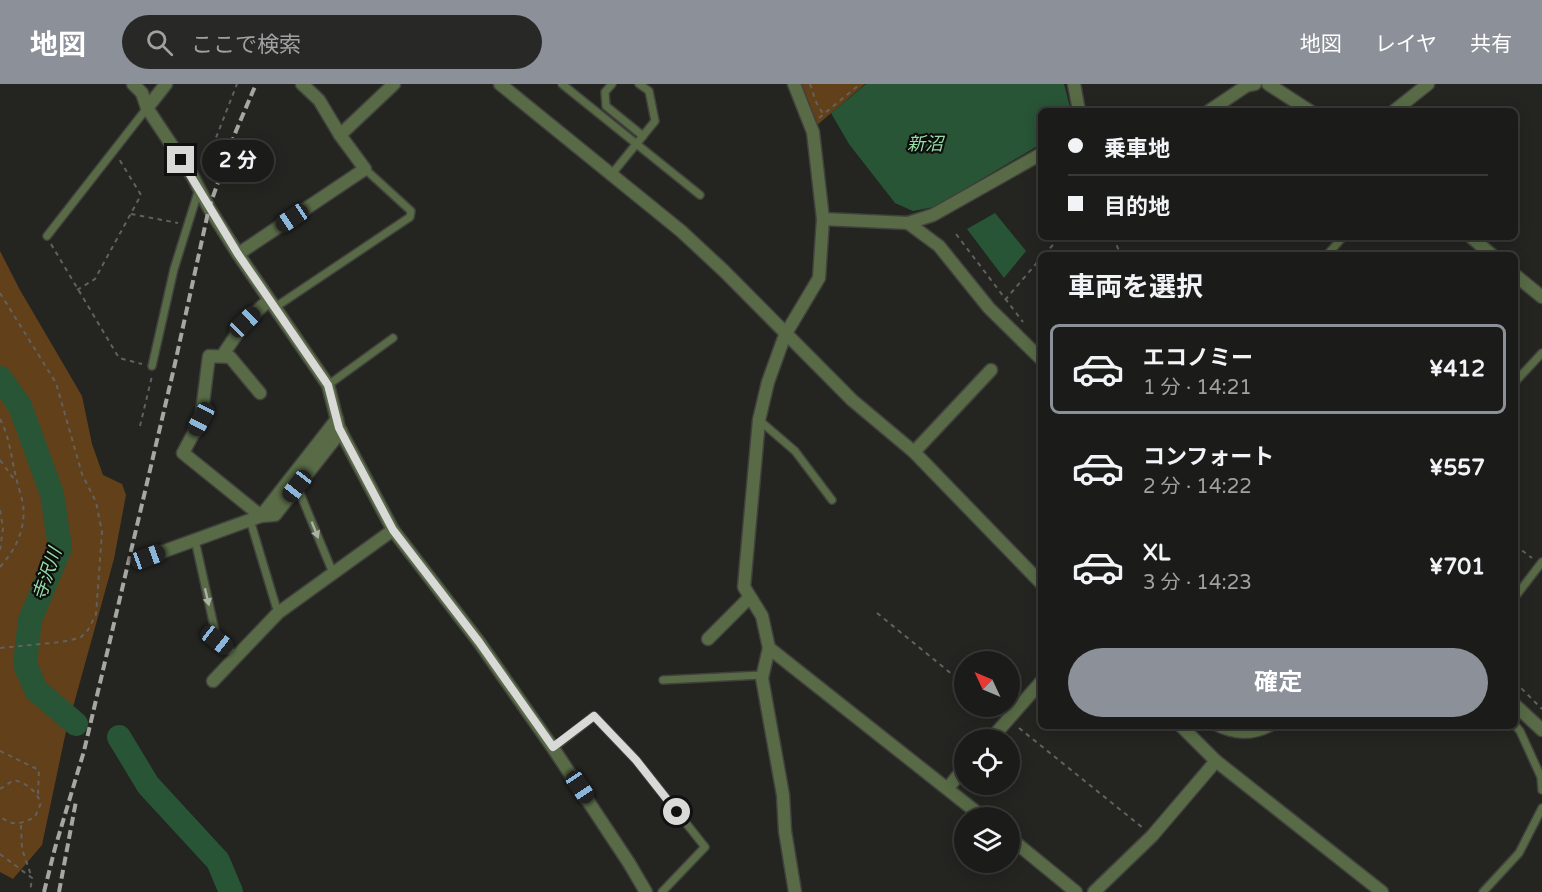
<!DOCTYPE html>
<html lang="ja">
<meta charset="utf-8">
<style>
:root{--surface:#1b1b19;--page:#282826;--text:#f1f3f6;--muted:#a0a1a2;--line:#393938;--accent:#8c9099}
body{margin:0;font-family:"Varela Round","Noto Sans JP",sans-serif;background:var(--page);color:var(--text);height:100vh;display:flex;flex-direction:column;font-size:22px;white-space:nowrap}
*{box-sizing:border-box;margin:0}
p{font-size:20px;color:var(--muted)}
.icon{flex:none;width:33px;height:33px;fill:none;stroke:currentColor;stroke-width:2;stroke-linecap:round;stroke-linejoin:round}
.map{position:relative;flex:1;overflow:hidden}
.sheet{position:absolute;left:1038px;top:168px;width:480px;height:477px;display:flex;flex-direction:column;background:var(--surface);border-radius:9px;box-shadow:0 3px 15px #0003,0 0 0 2px var(--line)}
.sheet>*{flex:none}
.hud{position:absolute;left:1038px;top:24px;width:480px;height:132px;border-radius:9px;box-shadow:0 3px 15px #0003,0 0 0 2px var(--line);display:grid;align-content:center;height:132px;padding:0 30px;background:var(--surface)}
.needle{width:39px;rotate:314deg}
.fabs{position:absolute;left:954px;top:567px;display:grid;gap:12px}
.fabs a{display:grid;place-items:center;width:66px;height:66px;border-radius:50%;background:var(--surface);box-shadow:0 3px 15px #0003,0 0 0 2px var(--line);font-size:30px}
.end{position:absolute;width:27px;height:27px;margin:-14px;border:8px solid #d9d9d7;background:#111;box-shadow:0 0 0 3px #111}
.from{border-radius:50%}
.bubble{position:absolute;height:42px;border-radius:21px;background:var(--surface);box-shadow:0 3px 15px #0003,0 0 0 2px var(--line);font-size:20px;font-weight:700;line-height:42px;text-align:center}
.car{position:absolute;width:18px;height:36px;margin:-18px -9px;border-radius:8px;box-shadow:0 0 4px 2px #0007;background:linear-gradient(#222 24%,#8ab4d8 0 40%,#222 0 76%,#8ab4d8 0 86%,#222 0)}
.hud b{display:flex;align-items:center;gap:21px;height:57px;font-size:22px}
.hud b+b{border-top:2px solid var(--line)}
.hud i{width:15px;height:15px;background:var(--text)}
ul{padding:0;list-style:none}
li{display:flex;align-items:center;gap:18px;height:90px;margin:0 12px 9px;padding:0 18px;border:3px solid transparent;border-radius:9px}
li div{flex:1}
li b{display:block;font-size:22px}
li em{font-style:normal;font-weight:700}
li.active{border-color:var(--accent)}
li>.icon{width:54px;height:54px;stroke-width:1.5}
h2{padding:0 30px;font-size:27px;line-height:72px}
.action{display:flex;gap:12px;margin-top:auto;padding:12px 30px}
.action a{flex:1;height:69px;border-radius:36px;background:var(--accent);color:#fff;font-size:24px;font-weight:700;line-height:69px;text-align:center}
header{display:flex;align-items:center;gap:36px;box-sizing:border-box;height:84px;padding:0 30px;background:var(--accent);color:#fff}
header strong{font-size:28px}
nav{display:flex;gap:33px;margin-inline-start:auto;font-size:21px}
.search{width:420px;height:54px;background:var(--page);display:flex;align-items:center;gap:15px;box-sizing:border-box;padding:0 21px;border-radius:33px;color:var(--muted);font-size:22px}
.map>svg:first-child{display:block}
</style>
<header>
<strong>地図</strong>
<div class="search"><svg class="icon" aria-label="search" viewBox="0 0 24 24"><circle cx="10" cy="10" r="6"/><path d="M15 15l6 6"/></svg>ここで検索</div>
<nav><a>地図</a><a>レイヤ</a><a>共有</a></nav>
</header>
<div class="map">
<svg width="1542" height="808" viewBox="0 0 1542 808">
<rect width="100%" height="100%" fill="#242421"/>
<g fill="#62401a">
<path d="M798,0H865L816,42Z"/>
<path d="M0,167L20,206L82,312L92,360L103,391L122,400L126,411L114,475L65,652L42,761L13,795L0,788Z"/>
</g>
<g fill="#285536">
<path d="M866,0H1064L1071,27H1041V60L934,123L913,127L895,119L849,60L831,29Z"/>
<path d="M995,129L1026,167L1004,194L967,145Z"/>
</g>
<g fill="none" stroke-linecap="round" stroke-linejoin="round">
<g stroke="#285536" stroke-width="24">
<path d="M0,294L20,322L52,410L60,464L30,536L25,580L36,606L76,640"/>
<path d="M119,653L148,701L218,777L231,808"/>
</g>
<g stroke="#41413e" stroke-width="10">
<g id="service">
<path d="M562,0L700,111"/>
<path d="M612,0L605,8L606,22L643,52"/>
<path d="M611,91L655,37L649,7L639,0"/>
<path d="M47,152L147,24"/>
<path d="M1327,171L1343,153"/>
<path d="M274,224L410,133L411,127L365,85"/>
<path d="M152,282L174,185L199,105"/>
<path d="M1515,298L1542,269"/>
<path d="M328,301L393,254"/>
<path d="M759,336L795,367L832,416"/>
<path d="M297,402L333,489"/>
<path d="M250,436L278,529"/>
<path d="M195,456L217,556L237,572"/>
<path d="M1515,513L1542,478"/>
<path d="M663,596L762,591"/>
<path d="M1515,641L1520,647L1541,693L1542,706"/>
<path d="M1214,642C1232,652 1254,654 1273,642"/>
<path d="M553,664L594,632L636,676L705,763L662,808"/>
<path d="M1483,808L1519,769L1542,724"/>
</g>
</g>
<g stroke="#41413e" stroke-width="15">
<g id="minor">
<path d="M133,0L142,9L147,24L193,93L209,124L238,170L328,301L339,344L393,446L479,558L553,664L629,779L646,808"/>
<path d="M794,0L813,48L823,135L819,194L785,251L768,298L759,336L744,503L762,532L769,564L762,594L783,711L785,747L795,808"/>
<path d="M1074,0L1079,27"/>
<path d="M1268,0L1310,27"/>
<path d="M147,24L166,0"/>
<path d="M1209,27L1246,2L1255,0"/>
<path d="M1394,27L1428,0"/>
<path d="M340,51L394,0"/>
<path d="M823,135L908,139L933,131L1041,70"/>
<path d="M908,139L939,162L989,224L1041,275"/>
<path d="M1471,153L1492,171"/>
<path d="M238,170L365,85L340,51L319,16L302,0"/>
<path d="M1515,191L1542,213"/>
<path d="M222,272L245,238L269,216"/>
<path d="M260,309L230,273L209,272L201,335L183,369L261,432"/>
<path d="M914,368L991,286"/>
<path d="M261,432L337,335"/>
<path d="M148,473L261,432L275,431L341,347"/>
<path d="M708,555L750,513"/>
<path d="M769,564L984,734"/>
<path d="M213,597L278,529L393,446"/>
<path d="M1515,621L1542,646"/>
<path d="M990,656L1041,598"/>
<path d="M948,704L964,684"/>
<path d="M1010,754L1076,808"/>
<path d="M1094,808L1152,752L1216,677"/>
</g>
</g>
<g stroke="#41413e" stroke-width="15">
<g id="tertiary">
<path d="M500,0L681,147L724,187L852,316L914,368L1041,499"/>
<path d="M1181,642L1216,677L1382,808"/>
</g>
</g>
<g stroke="#61615e" stroke-width="2" stroke-dasharray="4.5 4.5" stroke-linecap="butt">
<path d="M810,0L816,18L823,30"/>
<path d="M819,34L860,0"/>
<path d="M203,87L237,0"/>
<path d="M131,130L178,139"/>
<path d="M956,150L1023,238"/>
<path d="M1113,153L1121,171"/>
<path d="M51,160L119,274L142,280"/>
<path d="M1044,171L1060,153"/>
<path d="M77,206L95,195L141,111L119,75"/>
<path d="M0,209L56,299L82,390L96,418L102,448L96,530L88,546L80,554L61,558L0,564"/>
<path d="M1005,216L1041,174"/>
<path d="M0,335C9,352 11,371 15,389C17,399 21,410 23,420C26,445 16,465 0,483"/>
<path d="M140,342L152,292"/>
<path d="M0,376L16,398"/>
<path d="M0,426L3,444L0,466"/>
<path d="M1515,461L1532,474"/>
<path d="M877,529L964,600"/>
<path d="M1515,598L1542,625"/>
<path d="M993,622L998,627"/>
<path d="M1019,644L1143,744"/>
<path d="M0,667L39,686L38,711"/>
<path d="M0,705L14,696C28,700 35,706 41,719L35,733C21,740 12,743 0,732"/>
<path d="M21,741L22,765L32,794"/>
<path d="M0,770L32,794L30,808"/>
</g>
<use href="#service" stroke="#586b46" stroke-width="7"/>
<use href="#minor" stroke="#586b46" stroke-width="12"/>
<use href="#tertiary" stroke="#586b46" stroke-width="12"/>
<g stroke="#a6a6a3" stroke-width="4" stroke-dasharray="9 4.5" stroke-linecap="butt">
<path d="M44,808L55,764L84,667L174,284L209,124L236,47L256,0"/>
<path d="M59,808L76,717"/>
</g>
</g>
<defs><path id="oneway-solid" d="M-6-.8H1V-3.2L6.5 0L1 3.2V.8H-6Z" transform="scale(1.5)"/></defs>
<g fill="#acb2a4">
<use href="#oneway-solid" transform="translate(315 446) rotate(68)"/>
<use href="#oneway-solid" transform="translate(207 513) rotate(77)"/>
</g>
<g fill="none" stroke-linecap="round" stroke-linejoin="round">
<path stroke="#d9d9d7" stroke-width="8" d="M181,76L238,170L328,301L339,344L393,446L479,558L553,663L594,632L636,676L677,728"/>
</g>
<g text-anchor="middle" dominant-baseline="central" stroke-width="4.5" stroke-linejoin="round" paint-order="stroke">
<g font-size="18" font-style="italic" fill="#96dea8" stroke="#0d0d0c">
<text x="925" y="60">新沼</text>
<text transform="translate(47 490) rotate(-71)">寺沢川</text>
</g>
</g>
</svg>
<div class="fabs">
<a><svg class="needle" viewBox="-14 -14 28 28"><path d="M0-13l5 13h-10z" fill="#e53935"/><path d="M0 13l5-13h-10z" fill="#a0a1a2"/></svg></a>
<a><svg class="icon" aria-label="locate" viewBox="0 0 24 24"><circle cx="12" cy="12" r="6"/><path d="M12 2v4M12 18v4M2 12h4M18 12h4"/></svg></a>
<a><svg class="icon" aria-label="layers" viewBox="0 0 24 24"><path d="M12 4l9 5-9 5-9-5zM3 14l9 5 9-5"/></svg></a>
</div>
<i class="end from" style="left:677px;top:728px"></i>
<i class="end" style="left:181px;top:76px"></i>
<div class="bubble" style="left:202px;top:56px;width:72px">2 分</div>
<i class="car" style="left:292px;top:134px;rotate:236deg"></i>
<i class="car" style="left:245px;top:238px;rotate:46deg"></i>
<i class="car" style="left:201px;top:335px;rotate:208deg"></i>
<i class="car" style="left:297px;top:402px;rotate:218deg"></i>
<i class="car" style="left:148px;top:473px;rotate:70deg"></i>
<i class="car" style="left:217px;top:556px;rotate:128deg"></i>
<i class="car" style="left:580px;top:703px;rotate:146deg"></i>
<div class="hud">
<b><i class="from"></i>乗車地</b>
<b><i></i>目的地</b>
</div>
<section class="sheet">
<h2>車両を選択</h2>
<ul>
<li class="active"><svg class="icon" aria-label="car" viewBox="0 0 24 24"><path d="M5 17H2v-5l4-1 3-4h7l3 4 3 1v5h-3M9 17h6M6 11h13"/><circle cx="7" cy="17" r="2"/><circle cx="17" cy="17" r="2"/></svg><div><b>エコノミー</b><p>1 分 · 14:21</p></div><em>¥412</em></li>
<li><svg class="icon" aria-label="car" viewBox="0 0 24 24"><path d="M5 17H2v-5l4-1 3-4h7l3 4 3 1v5h-3M9 17h6M6 11h13"/><circle cx="7" cy="17" r="2"/><circle cx="17" cy="17" r="2"/></svg><div><b>コンフォート</b><p>2 分 · 14:22</p></div><em>¥557</em></li>
<li><svg class="icon" aria-label="car" viewBox="0 0 24 24"><path d="M5 17H2v-5l4-1 3-4h7l3 4 3 1v5h-3M9 17h6M6 11h13"/><circle cx="7" cy="17" r="2"/><circle cx="17" cy="17" r="2"/></svg><div><b>XL</b><p>3 分 · 14:23</p></div><em>¥701</em></li>
</ul>
<div class="action"><a>確定</a></div>
</section>
</div>
